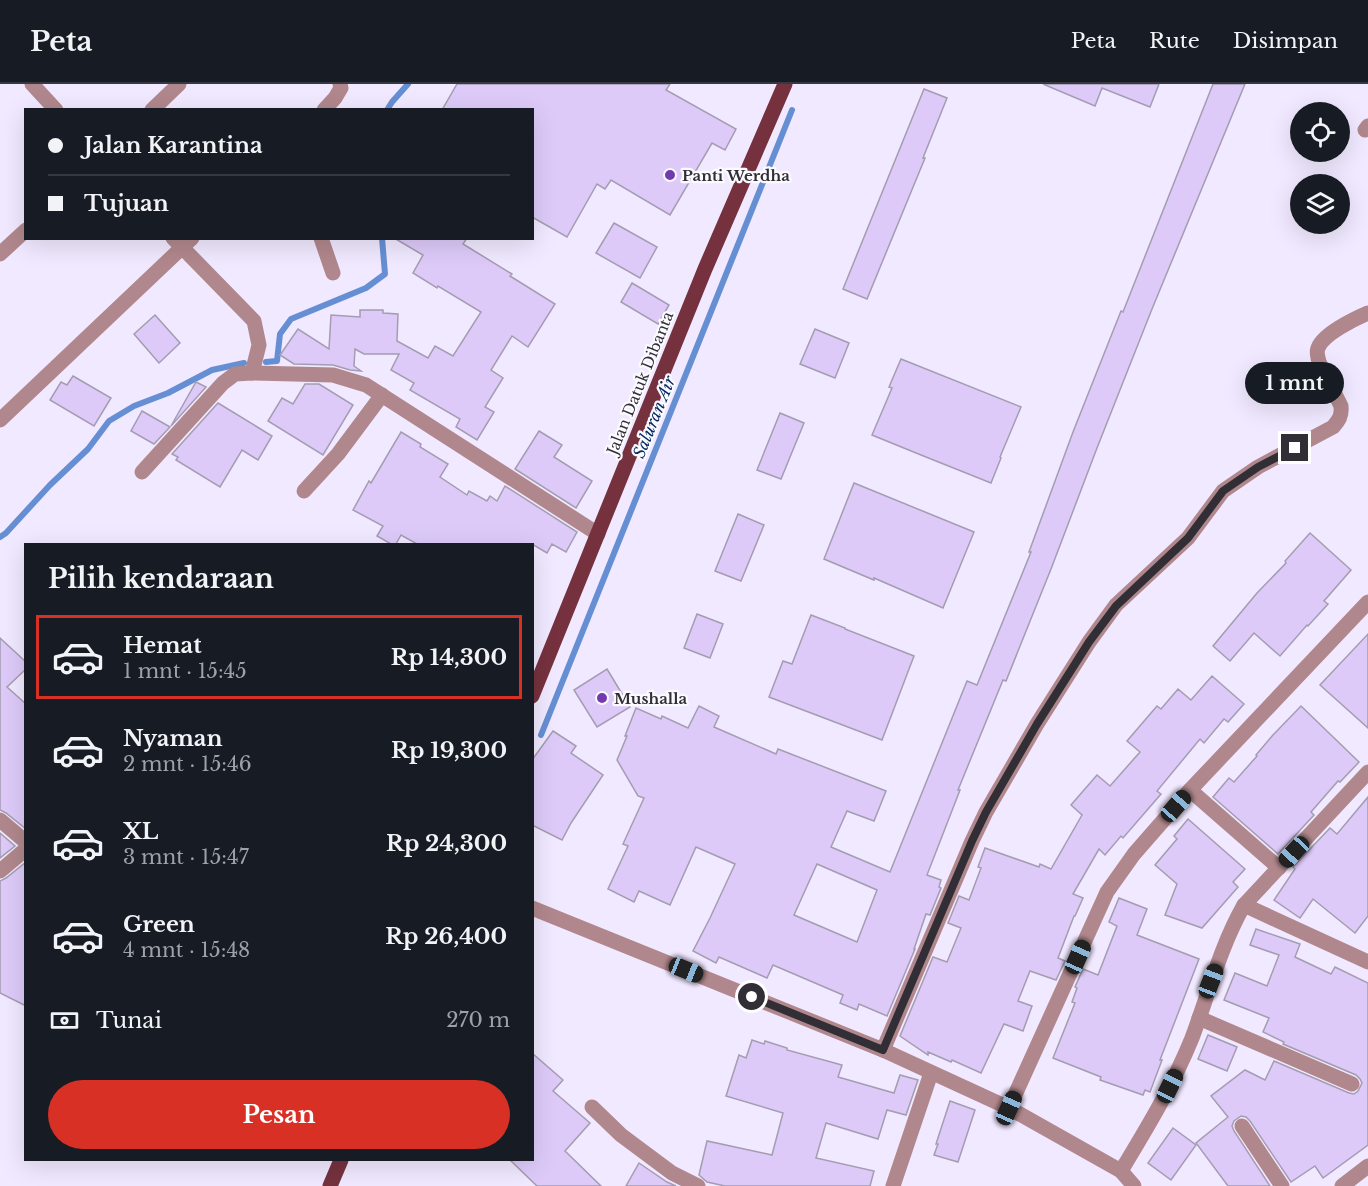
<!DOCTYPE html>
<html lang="id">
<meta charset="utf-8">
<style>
:root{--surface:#171b24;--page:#242831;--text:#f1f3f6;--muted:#9ea1a6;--line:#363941;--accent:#d93025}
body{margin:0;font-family:"Libre Baskerville",serif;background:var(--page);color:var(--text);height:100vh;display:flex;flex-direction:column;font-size:22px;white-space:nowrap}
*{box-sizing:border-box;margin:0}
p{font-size:20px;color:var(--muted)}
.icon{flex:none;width:33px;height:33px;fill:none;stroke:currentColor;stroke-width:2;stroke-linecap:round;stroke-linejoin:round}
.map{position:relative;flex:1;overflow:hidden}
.panel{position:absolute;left:24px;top:459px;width:510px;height:618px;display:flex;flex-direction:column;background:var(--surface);border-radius:0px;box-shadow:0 6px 24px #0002}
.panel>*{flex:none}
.banner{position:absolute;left:24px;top:24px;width:510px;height:132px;border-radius:0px;box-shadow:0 6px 24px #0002;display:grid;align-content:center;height:132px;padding:0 24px;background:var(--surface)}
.buttons{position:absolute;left:1290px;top:18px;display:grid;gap:12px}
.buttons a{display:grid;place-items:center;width:60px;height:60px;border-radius:50%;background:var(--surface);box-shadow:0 6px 24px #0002;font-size:30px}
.end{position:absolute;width:27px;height:27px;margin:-14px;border:8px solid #312e36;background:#fff;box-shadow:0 0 0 3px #fff}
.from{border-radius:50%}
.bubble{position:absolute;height:42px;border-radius:21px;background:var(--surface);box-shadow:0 6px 24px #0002;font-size:20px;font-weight:700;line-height:42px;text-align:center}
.car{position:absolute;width:18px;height:36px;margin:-18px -9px;border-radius:8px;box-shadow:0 0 4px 2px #0007;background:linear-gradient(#222 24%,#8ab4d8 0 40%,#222 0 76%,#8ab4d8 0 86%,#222 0)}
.banner b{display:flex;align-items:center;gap:21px;height:57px;font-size:22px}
.banner b+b{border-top:2px solid var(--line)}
.banner i{width:15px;height:15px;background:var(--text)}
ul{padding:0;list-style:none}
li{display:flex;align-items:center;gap:18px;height:84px;margin:0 12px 9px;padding:0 12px;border:3px solid transparent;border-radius:0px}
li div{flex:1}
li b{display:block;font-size:22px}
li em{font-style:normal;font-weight:700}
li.on{border-color:var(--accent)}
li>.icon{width:54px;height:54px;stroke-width:1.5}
h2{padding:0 24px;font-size:27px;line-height:72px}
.pay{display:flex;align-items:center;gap:15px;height:66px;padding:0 24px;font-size:22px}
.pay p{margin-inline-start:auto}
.cta{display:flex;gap:12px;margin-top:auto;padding:12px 24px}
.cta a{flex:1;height:69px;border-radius:36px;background:var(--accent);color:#fff;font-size:24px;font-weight:700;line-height:69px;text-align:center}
header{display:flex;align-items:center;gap:36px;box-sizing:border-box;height:84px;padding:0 30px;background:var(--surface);border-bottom:2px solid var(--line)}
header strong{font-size:28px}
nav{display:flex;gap:33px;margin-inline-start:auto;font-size:21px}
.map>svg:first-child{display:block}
</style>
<header>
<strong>Peta</strong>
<nav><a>Peta</a><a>Rute</a><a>Disimpan</a></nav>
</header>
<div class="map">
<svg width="1368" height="1102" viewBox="0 0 1368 1102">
<rect width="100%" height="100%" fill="#f1e9ff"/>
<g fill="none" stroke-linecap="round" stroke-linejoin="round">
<g stroke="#668fd3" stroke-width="6">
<path d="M387,26L392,18L408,0"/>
<path d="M266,278L277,277L280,250L291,235L366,204L385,190L382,154"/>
<path d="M0,453L6,449L50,401L88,365L109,337L134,322L168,309L212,286L244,279"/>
<path d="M541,651L792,26"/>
</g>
</g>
<g fill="#ddcaf9" stroke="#a49cb0" stroke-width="1.5" fill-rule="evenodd">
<path d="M457,0H670L666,6L736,45L725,66L712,59L670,131L611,96L605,105L597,100L567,153L532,133V26H442Z"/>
<path d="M1043,0H1159L1150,23L1102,4L1095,22Z"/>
<path d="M1213,0H1245L1152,225L1097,364L1051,485L1006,597L1003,596L958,706H960L927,791L941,796L939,803L941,804L930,831L926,830L914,865H915L887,932L859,920L857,926L840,919L843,911L773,881L767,894L719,873L716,879L693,867L710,834L735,780L696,763L670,821L639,807L634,818L608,805L628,762L623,760L644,714L638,712L617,676L627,652H625L636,624L661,635L662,632L688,644L699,622L719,632L714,643L776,670L778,665L886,707L874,737L847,727L831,763L890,788L967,597L977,601L1031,468H1029L1073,348L1121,227L1123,228ZM817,780L877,806L857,858L794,831Z"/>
<path d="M924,5L947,14L923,74H925L867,215L843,205Z"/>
<path d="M614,139L657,163L640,194L596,169Z"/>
<path d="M394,154H467L463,160L512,190L510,192L555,220L528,263L512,252L491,286L503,294L485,323L494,328L477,356L456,343L460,335L410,306L414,299L391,286L399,270H364L355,265L354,282L361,287L350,286L333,281L294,280L280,271L298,245L329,265L331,231L360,233V226H383V229L398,230L397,257L428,274L435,262L453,272L481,228L438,202L437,204L413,189L423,171Z"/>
<path d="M632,199L669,221L658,240L621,218Z"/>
<path d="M155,231L180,259L159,279L134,250Z"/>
<path d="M815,245L849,259L835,294L800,280Z"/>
<path d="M901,275L1021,323L1000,373L1001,374L991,399L921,371L872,351L892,304L889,303Z"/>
<path d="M73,292L111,314L94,342L50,316L61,298L67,301Z"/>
<path d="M196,298L206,303L171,342Z"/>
<path d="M305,300H319L353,321L323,371L268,337L282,314L293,320Z"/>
<path d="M218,319L272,352L258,376L242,366L220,403L176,376L178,373L172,370Z"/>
<path d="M142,327L170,343L154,360L131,347Z"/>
<path d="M780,329L804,339L781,395L757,386Z"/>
<path d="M539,347L562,361L554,373L592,397L576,424L515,385Z"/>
<path d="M401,348L421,360L420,363L448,380L440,393L467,411L469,407L487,417L490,412L497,417L505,402L577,448L566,468L552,460L547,469L532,460H417L401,451L396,460H391L377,452L383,442L353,426L369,397L371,399Z"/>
<path d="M854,399L974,448L943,524L874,494V496L824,475Z"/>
<path d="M738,430L764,441L741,497L715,487Z"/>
<path d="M1310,449L1351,486L1324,517L1328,520L1308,542L1307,541L1280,572L1254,549L1230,577L1213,562L1257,509L1286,479L1285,477Z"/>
<path d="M697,530L723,540L710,574L684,564Z"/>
<path d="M811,531L845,544V545L914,572L882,656L769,613L783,577L792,580Z"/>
<path d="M1368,550V644L1320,601Z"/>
<path d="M0,554L26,578V585L7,603L26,620V745L6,729L0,726Z"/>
<path d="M607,585L630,623L597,643L574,606Z"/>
<path d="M1212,592L1244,620L1228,638L1224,635L1204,659L1200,655L1157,707L1161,710L1123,754L1121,752L1105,771L1099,765L1073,810L1083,814L1075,832H1074L1058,874L1065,877L1056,896L1030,887L1018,917L1032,922L1023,947L1004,940L981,989L952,976L951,978L928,968V971L900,952L933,873L947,878L961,844L948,839L959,812L969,816L981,784L978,783L985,764L1039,783L1040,780L1051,785L1082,731L1071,721L1097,691L1110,702L1140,668L1127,657L1157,622L1161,625L1178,605L1191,616Z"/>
<path d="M1301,622L1359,678L1340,698L1338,697L1311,728L1314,731L1278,770L1213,713L1229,694L1234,698L1257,672L1256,671L1273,651Z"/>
<path d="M553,647L576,662L571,669L603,691L571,739L562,756L532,741V676Z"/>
<path d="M1368,713V832L1355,849L1313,815L1300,834L1274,816L1295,785L1293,783L1330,744L1337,750Z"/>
<path d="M1188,735L1245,785L1233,798L1238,803L1202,844L1165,831L1177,800L1155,781L1177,755L1174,752Z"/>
<path d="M0,749L15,762L0,774Z"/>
<path d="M26,778V922L0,909V797L6,794Z"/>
<path d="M1119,814L1147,825L1137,851L1199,875L1160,976H1162L1150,1008L1145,1006L1143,1011L1100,996L1101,993L1053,974L1075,919L1072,918L1077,904L1075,903L1083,885L1098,891L1117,842L1109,838Z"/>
<path d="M1256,845L1300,860L1295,873L1331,890L1335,883L1368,899V1061L1323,1094L1315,1082L1291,1098L1250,1037L1246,1033L1241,1032L1234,1037L1232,1042L1234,1047L1270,1102H1228L1196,1059L1228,1033L1211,1012L1245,986L1265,996L1274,977L1349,1009L1354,1010L1358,1007L1362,999L1360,995L1356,991L1283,960L1284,958L1263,948L1269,934L1224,916L1235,889L1267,902L1279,871L1250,861Z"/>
<path d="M1208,951L1237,963L1227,987L1198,975Z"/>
<path d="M752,956L764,960L765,957L787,964V966L842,981L838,993L894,1009L900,991L918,996L906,1031L887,1026L878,1055L826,1039L816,1074L874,1087L870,1102H725L707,1098L699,1091L707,1057L772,1071L783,1029L726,1012L739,971L746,974Z"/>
<path d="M532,969L563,996L553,1007L590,1039L565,1067L601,1102H537L510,1076H532Z"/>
<path d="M950,1017L975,1026L958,1078L934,1071L938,1060H936Z"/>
<path d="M1173,1044L1196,1061L1171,1096L1148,1079Z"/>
<path d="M639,1079L667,1098L676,1102H626Z"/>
</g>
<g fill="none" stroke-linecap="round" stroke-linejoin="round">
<g stroke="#b0878c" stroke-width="15">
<path d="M32,0L56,26"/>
<path d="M152,26L179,0"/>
<path d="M324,26L335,14L341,4L340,0"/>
<path d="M1365,46L1368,42"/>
<path d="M173,154L254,237L259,261L252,289L333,291L366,301L598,450"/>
<path d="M321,154L333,189"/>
<path d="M0,170L26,146"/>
<path d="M0,336L192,154"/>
<path d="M142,388L223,299L235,290L252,289"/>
<path d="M304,407L338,370L382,311"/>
<path d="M1190,706L1279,784"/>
<path d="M0,736L26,758"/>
<path d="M0,787L26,765"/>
<path d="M1244,821L1368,878"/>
<path d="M532,824L883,966L1009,1024L1121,1087L1134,1102"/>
<path d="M1199,934L1352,1000"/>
<path d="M883,966L972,757L986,728L1037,640L1089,558L1116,521L1188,454L1223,407L1258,383L1333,343C1339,336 1342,332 1341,322L1319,278C1318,273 1316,269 1318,264C1323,250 1354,235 1368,229"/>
<path d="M592,1023L621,1051L672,1089L698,1102"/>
<path d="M1009,1024L1107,808L1134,770L1190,706L1368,518"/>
<path d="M1242,1042L1282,1102"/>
<path d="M1121,1087C1147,1044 1173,1001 1192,954C1209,909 1220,863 1244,821L1368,688"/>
<path d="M893,1102L931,989"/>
<path d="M1342,1102L1368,1082"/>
</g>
<g stroke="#75323e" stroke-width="15">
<path d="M532,612L705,185L785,0"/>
<path d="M330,1102L341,1076"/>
</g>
</g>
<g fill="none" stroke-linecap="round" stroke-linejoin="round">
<path stroke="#312e36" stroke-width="8" d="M752,913L883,966L972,757L986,728L1037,640L1089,558L1116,522L1188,454L1223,407L1258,383L1295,364"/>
</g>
<g fill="#733ab0" stroke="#fbfafe" stroke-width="2">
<circle cx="670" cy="91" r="6"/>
<circle cx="602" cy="614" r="6"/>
</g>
<g text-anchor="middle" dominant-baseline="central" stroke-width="4.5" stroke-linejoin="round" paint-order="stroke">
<g font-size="15" font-weight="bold" fill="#312e36" stroke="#fbfafe" text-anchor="start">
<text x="682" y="91">Panti Werdha</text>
<text x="614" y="614">Mushalla</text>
</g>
<g font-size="15" fill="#312e36" stroke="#fbfafe">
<text transform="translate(640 299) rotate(-68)">Jalan Datuk Dibanta</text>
</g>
<g font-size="16" font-style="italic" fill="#032864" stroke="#fbfafe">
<text transform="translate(654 333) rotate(-68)">Saluran Air</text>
</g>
</g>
</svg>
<div class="buttons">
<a><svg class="icon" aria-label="locate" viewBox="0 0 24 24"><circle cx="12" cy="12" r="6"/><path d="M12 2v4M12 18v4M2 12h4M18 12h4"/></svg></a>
<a><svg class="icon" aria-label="layers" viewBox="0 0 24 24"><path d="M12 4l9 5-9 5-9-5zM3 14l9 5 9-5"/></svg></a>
</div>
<i class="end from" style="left:752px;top:913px"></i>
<i class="end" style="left:1295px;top:364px"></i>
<div class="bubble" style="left:1245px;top:278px;width:99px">1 mnt</div>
<i class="car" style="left:1176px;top:722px;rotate:41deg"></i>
<i class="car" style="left:1294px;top:768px;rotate:223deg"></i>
<i class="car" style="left:1078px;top:873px;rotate:24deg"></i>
<i class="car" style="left:686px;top:886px;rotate:112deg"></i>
<i class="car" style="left:1211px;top:897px;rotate:21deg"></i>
<i class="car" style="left:1170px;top:1002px;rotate:26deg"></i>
<i class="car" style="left:1009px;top:1024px;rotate:24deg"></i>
<div class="banner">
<b><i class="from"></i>Jalan Karantina</b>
<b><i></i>Tujuan</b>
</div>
<section class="panel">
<h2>Pilih kendaraan</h2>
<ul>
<li class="on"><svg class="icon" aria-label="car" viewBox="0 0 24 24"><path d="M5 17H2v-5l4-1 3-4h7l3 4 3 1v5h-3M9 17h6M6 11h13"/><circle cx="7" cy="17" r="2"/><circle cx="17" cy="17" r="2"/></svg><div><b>Hemat</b><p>1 mnt · 15:45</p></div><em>Rp 14,300</em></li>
<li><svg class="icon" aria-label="car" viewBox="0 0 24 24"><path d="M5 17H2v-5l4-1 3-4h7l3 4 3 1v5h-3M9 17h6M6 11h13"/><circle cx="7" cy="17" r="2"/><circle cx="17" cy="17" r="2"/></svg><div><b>Nyaman</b><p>2 mnt · 15:46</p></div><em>Rp 19,300</em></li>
<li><svg class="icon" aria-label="car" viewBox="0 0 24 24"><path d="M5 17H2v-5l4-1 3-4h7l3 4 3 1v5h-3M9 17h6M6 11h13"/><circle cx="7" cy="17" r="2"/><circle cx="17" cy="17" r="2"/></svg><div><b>XL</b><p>3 mnt · 15:47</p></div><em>Rp 24,300</em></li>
<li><svg class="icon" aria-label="car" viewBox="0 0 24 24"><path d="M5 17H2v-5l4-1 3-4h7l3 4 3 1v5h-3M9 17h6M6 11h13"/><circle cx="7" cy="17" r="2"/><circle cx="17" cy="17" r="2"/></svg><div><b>Green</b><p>4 mnt · 15:48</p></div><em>Rp 26,400</em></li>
</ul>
<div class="pay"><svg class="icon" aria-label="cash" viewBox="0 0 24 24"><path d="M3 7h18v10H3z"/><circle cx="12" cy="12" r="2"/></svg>Tunai<p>270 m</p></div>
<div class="cta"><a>Pesan</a></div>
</section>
</div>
